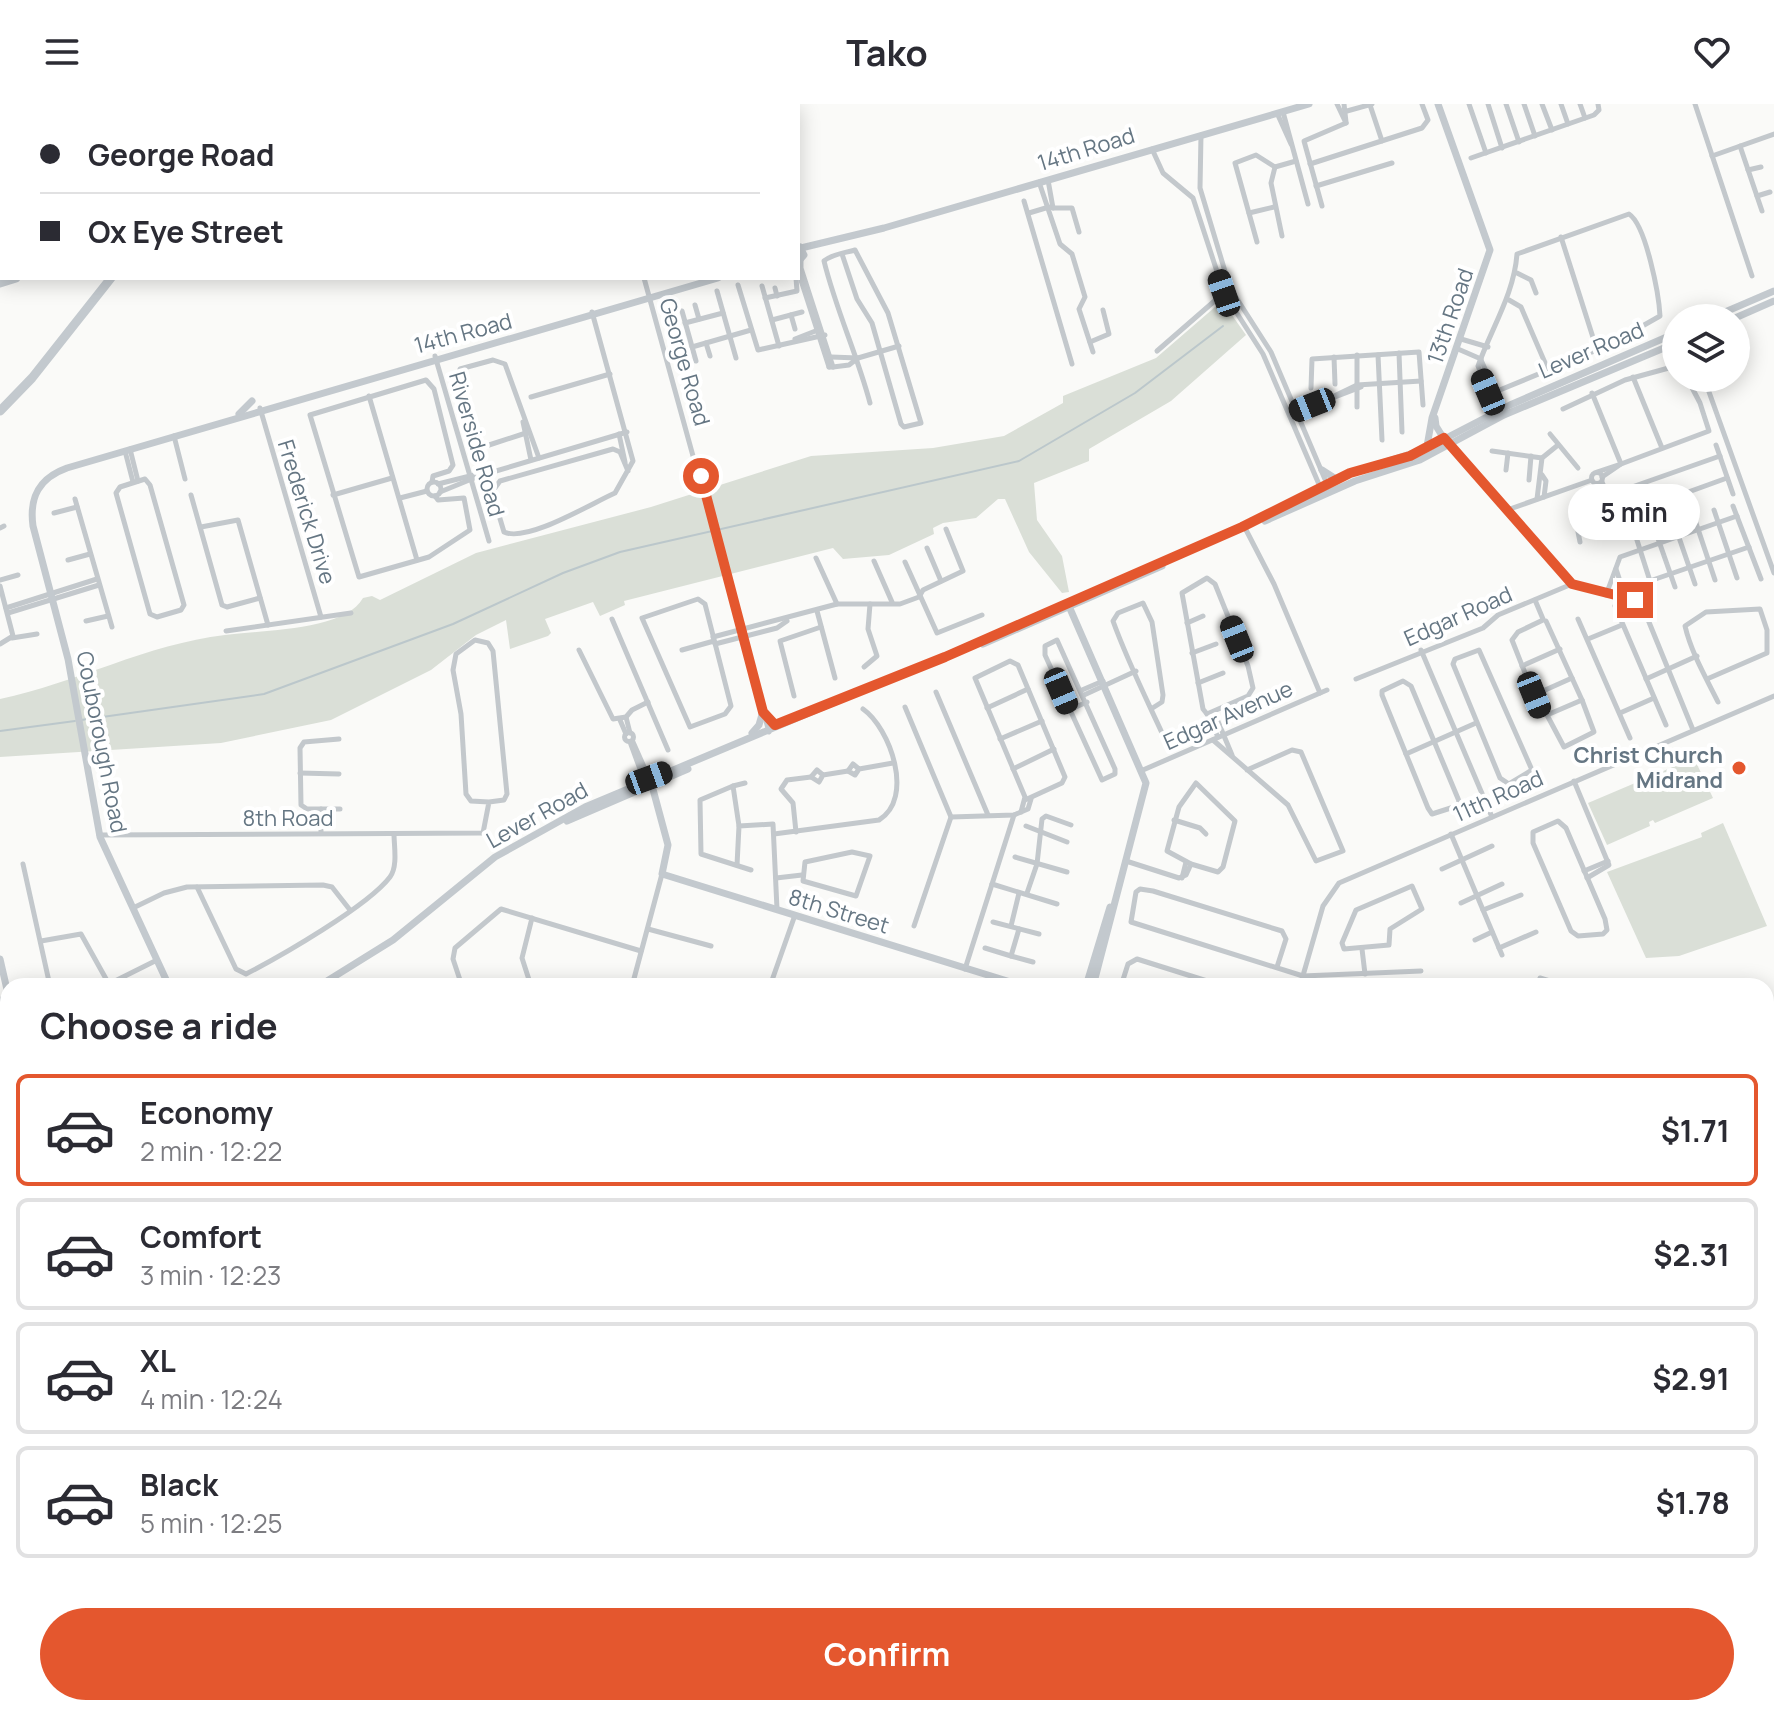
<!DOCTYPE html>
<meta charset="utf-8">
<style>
:root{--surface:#fff;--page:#f2f2f3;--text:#2b2b33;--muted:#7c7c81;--line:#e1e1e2;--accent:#e4572e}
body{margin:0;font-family:Manrope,sans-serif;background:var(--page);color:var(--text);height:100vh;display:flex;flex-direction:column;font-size:30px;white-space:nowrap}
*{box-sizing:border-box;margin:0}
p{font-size:26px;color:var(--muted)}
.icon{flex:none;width:44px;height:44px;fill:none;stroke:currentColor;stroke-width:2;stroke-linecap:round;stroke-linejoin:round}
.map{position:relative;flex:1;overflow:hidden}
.sheet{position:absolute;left:0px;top:874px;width:1774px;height:738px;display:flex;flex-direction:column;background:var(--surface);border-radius:24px 24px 0 0;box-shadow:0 4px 20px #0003}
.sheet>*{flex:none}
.guide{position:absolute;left:0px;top:0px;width:800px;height:176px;box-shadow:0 4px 20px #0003;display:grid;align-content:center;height:176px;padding:0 40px;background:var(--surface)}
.controls{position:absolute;left:1662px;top:200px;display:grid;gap:16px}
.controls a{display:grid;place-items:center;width:88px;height:88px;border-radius:50%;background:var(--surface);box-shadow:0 4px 20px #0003;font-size:40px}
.end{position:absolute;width:36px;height:36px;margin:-18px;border:10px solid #e4572e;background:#fff;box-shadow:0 0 0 4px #fff}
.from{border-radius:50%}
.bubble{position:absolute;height:56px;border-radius:28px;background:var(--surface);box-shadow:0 4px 20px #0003;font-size:26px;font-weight:700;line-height:56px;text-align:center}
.car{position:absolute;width:24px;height:48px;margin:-24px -12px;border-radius:10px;box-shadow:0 0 6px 2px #0007;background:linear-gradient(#222 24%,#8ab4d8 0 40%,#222 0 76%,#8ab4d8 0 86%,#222 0)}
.guide b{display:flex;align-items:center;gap:28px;height:76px;font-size:30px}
.guide b+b{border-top:2px solid var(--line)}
.guide i{width:20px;height:20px;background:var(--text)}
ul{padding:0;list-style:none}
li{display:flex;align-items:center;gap:24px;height:112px;margin:0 16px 12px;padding:0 24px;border:4px solid var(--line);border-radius:12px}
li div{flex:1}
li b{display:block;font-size:30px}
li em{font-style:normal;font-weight:700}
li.current{border-color:var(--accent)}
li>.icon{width:72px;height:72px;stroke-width:1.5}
h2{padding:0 40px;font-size:36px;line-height:96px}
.cta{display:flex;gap:16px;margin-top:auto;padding:16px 40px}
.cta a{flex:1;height:92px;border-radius:48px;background:var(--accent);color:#fff;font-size:32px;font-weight:700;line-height:92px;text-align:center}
header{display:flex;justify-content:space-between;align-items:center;height:104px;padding:0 40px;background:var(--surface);font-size:36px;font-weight:700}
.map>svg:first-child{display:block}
</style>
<header><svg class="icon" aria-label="menu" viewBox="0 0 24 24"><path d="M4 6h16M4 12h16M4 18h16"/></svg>Tako<svg class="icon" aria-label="heart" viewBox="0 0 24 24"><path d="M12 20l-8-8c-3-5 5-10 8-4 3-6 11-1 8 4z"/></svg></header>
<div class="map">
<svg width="1774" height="1611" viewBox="0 0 1774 1611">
<rect width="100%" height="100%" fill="#fafaf8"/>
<g fill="#dadfd7">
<path d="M1222,197L1246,231L1171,297L1089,345V357L1034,379L1037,416L1062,452L1069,488L1062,489L1029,448L1005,395H998L976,414L943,419L933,424L934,430L889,451L843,455L833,444L624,497L625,501L600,512L593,498L545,515L551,529L548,532L510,545L506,516L476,531L431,566L331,616L221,639L0,653V595C76,579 147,540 225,531C261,526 345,527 363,494L372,492L380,496L476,449L651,403L811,352L933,344L1004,332L1063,299V292L1156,254Z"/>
<path d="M1694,654L1713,694L1655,719L1653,716L1649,718L1650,722L1607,741L1588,699Z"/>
<path d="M1723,719L1767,822L1679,852L1646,854L1607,768L1702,733L1701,729Z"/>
<path d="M1774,1255V1373L1766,1385V1261Z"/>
<path d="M1408,1604H1578L1570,1611H1400Z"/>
</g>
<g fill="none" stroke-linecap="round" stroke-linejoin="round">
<g stroke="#bbc7cb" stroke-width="2">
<path d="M81,616L264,590L453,520L563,469L620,448L1019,357L1135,289L1223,222"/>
<path d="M0,627L75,617"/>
<path d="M1766,1315L1774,1307"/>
<path d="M724,1611L729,1604"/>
<path d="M1507,1611L1513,1604"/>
</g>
<g stroke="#c3c8cc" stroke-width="5">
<path d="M1337,0L1346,19"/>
<path d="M1344,0L1346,18"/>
<path d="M1469,0L1486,49"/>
<path d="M1488,0L1502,44"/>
<path d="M1506,0L1519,38"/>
<path d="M1524,0L1535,32"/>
<path d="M1542,0L1552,26"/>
<path d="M1561,0L1568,20"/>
<path d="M1580,0L1585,14"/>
<path d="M1695,0L1752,172"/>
<path d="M1370,1L1382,37"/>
<path d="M4,2L10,0"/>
<path d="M1347,7L1372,0"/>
<path d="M1283,8L1308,100"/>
<path d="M1277,9L1291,40"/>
<path d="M1201,31L1200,84L1230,184L1271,248L1327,380"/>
<path d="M1740,42L1762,107"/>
<path d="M1152,45L1163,69L1193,94L1224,189L1263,250L1321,385"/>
<path d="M1712,52L1774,30"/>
<path d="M1471,54L1594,11L1599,6L1598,0"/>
<path d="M1310,60L1422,24L1428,16L1422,0"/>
<path d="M1275,63L1271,79L1282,132"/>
<path d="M1748,66L1761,63"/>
<path d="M1048,76L1053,104"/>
<path d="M1039,78L1060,140L1072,150L1085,193L1079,205L1093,248"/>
<path d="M1316,82L1392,59"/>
<path d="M1757,92L1770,88"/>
<path d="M1024,97L1072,260"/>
<path d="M1322,102L1304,37L1346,19"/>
<path d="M1053,104H1072L1079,128"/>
<path d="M1029,109L1049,103"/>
<path d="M1249,109L1274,103"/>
<path d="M1629,110C1646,121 1659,191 1660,212L1609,241L1490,290L1478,262C1492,223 1514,190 1517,150Z"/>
<path d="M1561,133L1597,246"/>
<path d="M1257,138L1235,59L1256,51L1275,63L1296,57"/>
<path d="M842,150L857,195L872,219L901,320L904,323L921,319L888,209L855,146C845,149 832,150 824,157C836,206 857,250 870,299"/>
<path d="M801,156V164L833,263H829"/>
<path d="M798,167L829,263"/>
<path d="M1517,169L1531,176L1536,189"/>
<path d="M644,174L769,628"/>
<path d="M738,181L758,246L825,231"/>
<path d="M762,182L779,242"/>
<path d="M775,184L777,192"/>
<path d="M717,187L736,254"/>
<path d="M765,194L797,187L796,174"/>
<path d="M1509,196L1521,203L1549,268"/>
<path d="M695,201L699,215"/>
<path d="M682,207L696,257"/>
<path d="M592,208L633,357L615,389C592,399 527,439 504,428L492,388L500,377L613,345L620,348L628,367"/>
<path d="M791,211L795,225"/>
<path d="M772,216L802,208"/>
<path d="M685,219L723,209"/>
<path d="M795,235L818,226"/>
<path d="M1461,235L1488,243"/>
<path d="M1090,238L1109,230L1103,206"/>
<path d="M706,239L710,252"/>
<path d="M692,243L751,226"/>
<path d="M1458,245L1481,255"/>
<path d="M1157,247L1226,187"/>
<path d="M1399,249L1402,328"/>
<path d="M1357,251V303"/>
<path d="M1378,251L1382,336"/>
<path d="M435,252L489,437"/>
<path d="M831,253L858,254L849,261L833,263"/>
<path d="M1334,253L1335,280"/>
<path d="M858,254L899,242"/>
<path d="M1481,256L1496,289"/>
<path d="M1633,273L1662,344"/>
<path d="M1704,274L1774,469"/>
<path d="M1311,284L1312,255L1419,248L1423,301"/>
<path d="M1592,289L1621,360"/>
<path d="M369,292L417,456"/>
<path d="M531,293L610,270"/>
<path d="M1328,295L1357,281L1421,277"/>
<path d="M260,304L321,513"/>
<path d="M1563,305L1625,276L1676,262"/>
<path d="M1296,308L1361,283"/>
<path d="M523,318L531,356"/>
<path d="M529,328L486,342L478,341L458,274L460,265L493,256L505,260L539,354"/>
<path d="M619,330L625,358"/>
<path d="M1550,330L1578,364"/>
<path d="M174,332L185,375"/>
<path d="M1449,341L1572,480L1642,501L1693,626"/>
<path d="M1716,341L1733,390"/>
<path d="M130,345L138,377"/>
<path d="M125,347L133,378"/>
<path d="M1492,347L1542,354"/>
<path d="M1506,366L1508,349"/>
<path d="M1597,368L1618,361"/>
<circle cx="1597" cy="374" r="5.5"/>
<path d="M1542,371L1546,377L1544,393"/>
<path d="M1602,373L1621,360L1709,327L1700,299L1687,274"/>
<path d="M145,375L150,381L184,501L181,506L157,513L150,510L116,389L120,383Z"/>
<path d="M1529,376L1531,352"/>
<path d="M432,378L433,372L449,367L453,361L434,285L426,276L310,311L359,473L429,453L470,426L464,394L438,396L435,392"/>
<path d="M1602,378L1617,413"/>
<circle cx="434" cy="385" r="7"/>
<path d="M438,380L474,371"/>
<path d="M1595,380L1609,416"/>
<path d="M1632,383L1720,352"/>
<path d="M440,388L479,372L627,328"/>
<path d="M191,391L222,501L227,503L260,494"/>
<path d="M333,391L392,374"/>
<path d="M1579,393L1590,423"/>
<path d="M400,394L427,387"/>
<path d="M75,395L112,523"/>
<path d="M1537,395L1542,354L1558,341"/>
<path d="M1733,402L1761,475"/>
<path d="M1507,406L1592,376"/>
<path d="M1714,406L1737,474"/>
<path d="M54,409L77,403"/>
<path d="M1694,413L1715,476"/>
<path d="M1674,419L1695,480"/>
<path d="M1244,422L1274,480L1320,589"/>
<path d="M201,423L238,416L268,521"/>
<path d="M0,424L4,422"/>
<path d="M1655,426L1675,483"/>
<path d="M1636,433L1650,477"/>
<path d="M1580,438L1578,428L1727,374"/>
<path d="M927,444L941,477"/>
<path d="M816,454L837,500"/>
<path d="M68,456L90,450"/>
<path d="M874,457L892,498"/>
<path d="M905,458L937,529L982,511"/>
<path d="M1207,474L1215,480L1248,562L1253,584L1248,592L1207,610L1203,605L1182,489Z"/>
<path d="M0,476L18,471"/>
<path d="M1618,477L1638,481L1749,443"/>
<path d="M0,482L13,532L0,540"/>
<path d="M1606,491L1620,453L1737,412"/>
<path d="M1615,493L1619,474L1616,465"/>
<path d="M698,495L705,500L731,602L725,610L690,623L642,514Z"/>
<path d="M1535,496L1543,515"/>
<path d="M1615,502L1666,621"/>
<path d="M6,504L97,475"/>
<path d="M817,507L835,574"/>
<path d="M8,509L99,481"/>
<path d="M612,515L668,646"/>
<path d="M1578,515L1630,634"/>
<path d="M1543,516L1518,528L1512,536L1540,607L1547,611L1582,596L1546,517"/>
<path d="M86,517L108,512"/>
<path d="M1187,519L1203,512"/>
<path d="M226,527L351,509"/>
<path d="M713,533L837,500H900L919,493L923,486L963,467L946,425"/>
<path d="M12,534L37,530"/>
<path d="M1588,535L1622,521"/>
<path d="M1057,536L1115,665V670L1102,676L1045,551V542Z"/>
<path d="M715,540L777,524L787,517"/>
<path d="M579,546L613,615L626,613L632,606L648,598"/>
<path d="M682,546L714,537"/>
<path d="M1421,546L1492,713"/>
<path d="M1479,546L1532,666L1509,680L1500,674L1453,560L1455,555Z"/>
<path d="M1192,549L1216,540"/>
<path d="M1522,562L1560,545"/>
<path d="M864,563L877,552L868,525L870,500"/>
<path d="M1356,575L1483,524L1498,511L1572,480"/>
<path d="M1646,575L1697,552"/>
<path d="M1707,575L1767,549V526L1760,505L1706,508L1685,522C1691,548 1706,574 1718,598"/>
<path d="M1403,577L1411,582L1459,697L1457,702L1432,710L1428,704L1382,591V587Z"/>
<path d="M1198,579L1223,569"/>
<path d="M1082,586L1103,577"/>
<path d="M936,588L988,711"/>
<path d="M1084,591L1136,567"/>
<path d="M1534,591L1572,574"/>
<path d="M794,592L780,537L821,523"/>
<path d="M905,603L951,713L914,822"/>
<path d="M987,604L1028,585"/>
<path d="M1151,605L1162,598L1163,591L1152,518L1143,499L1118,509L1113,517C1127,556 1146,594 1163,631"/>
<path d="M1069,606L1087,598"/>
<path d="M1214,608L1232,651"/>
<path d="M1620,609L1654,594"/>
<path d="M1207,610L1218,633"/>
<path d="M1547,611L1564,643L1594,628L1582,596"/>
<path d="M626,613L630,629"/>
<path d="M620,616L626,630"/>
<circle cx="629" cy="633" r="4.5"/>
<path d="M339,635L304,638L300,644L301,701L307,705H340"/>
<path d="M1000,635L1042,617"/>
<path d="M1213,636L1288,701L1316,757L1343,747L1301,648L1292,646L1247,666"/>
<path d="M630,638L644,676"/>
<path d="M633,638L649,674"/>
<path d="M1406,650L1476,619"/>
<path d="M859,665L855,671L848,667L853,660L859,665L893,659"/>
<path d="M1013,665L1054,645"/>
<path d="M1143,666L1327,586"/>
<path d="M300,669L339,670"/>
<path d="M823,671L817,666L811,673L819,678L823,671L848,667"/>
<path d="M1574,677L1609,761L1587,774"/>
<path d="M1196,679L1235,717L1223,763L1218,768L1191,760L1167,747L1179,703Z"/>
<path d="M733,682L745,679"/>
<path d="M1021,708L1025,693L975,574L1010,557L1018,561L1065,673L1062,679L1025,696"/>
<path d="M951,713L1014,711L1028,705L1031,695"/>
<path d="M1174,716L1200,724L1206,730"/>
<path d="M1558,717L1566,724L1605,815L1607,826L1603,830L1578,832L1571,827L1533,739V728Z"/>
<path d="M739,722L733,682L700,696L701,750L751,766"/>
<path d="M1026,722L1067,738"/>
<path d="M796,728L793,699L781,685L787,676L811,673"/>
<path d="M321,729V705"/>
<path d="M774,730L879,716C915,694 890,624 863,605"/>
<path d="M1451,730L1502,851"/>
<path d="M99,731L483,729L489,698L504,696L507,690L493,547L488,539L475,536L456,550L453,566L461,610L466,690L471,697L489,698"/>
<path d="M852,748L870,752L856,792L803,777L805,758Z"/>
<path d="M1015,753L1067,768"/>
<path d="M1126,757L1179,774L1186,771L1191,760"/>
<path d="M23,760L50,882"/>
<path d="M737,761L739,722L773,720L777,805"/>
<path d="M1442,765L1492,742"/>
<path d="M1584,767L1608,757"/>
<path d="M776,774L802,771"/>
<path d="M1182,774L1186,758"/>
<path d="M992,780L1057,800"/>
<path d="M1412,782L1422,805L1390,825L1389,841L1344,845L1342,839L1356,806Z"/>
<path d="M197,783L236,865L246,870C281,852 368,802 390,773C398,762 394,742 394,730"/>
<path d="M1027,789L1037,760L1042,715L1046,712L1071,721"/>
<path d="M1461,799L1502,780"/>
<path d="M133,804L164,789L187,783L323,781L332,783L350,806"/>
<path d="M1483,806L1521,791"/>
<path d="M993,818L1039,830"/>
<path d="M1011,822L1019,789"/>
<path d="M648,825L711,842"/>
<path d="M1019,825L1011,852L1033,858"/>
<path d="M1475,836L1492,828"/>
<path d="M41,837L81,830L110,882"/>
<path d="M985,844L1011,852"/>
<path d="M1499,844L1536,828"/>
<path d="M1362,845L1365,870"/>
<path d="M1277,863L1286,835L1282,827L1153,787L1140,785L1136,788L1131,818L1303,872L1421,867"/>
<path d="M965,865L1014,711"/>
<path d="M1540,874L1566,882"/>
<path d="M109,880L157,856"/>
<path d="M462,882L453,855L455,844L501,805L641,847"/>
<path d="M531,882L522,854L532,814"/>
<path d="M632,882L662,770"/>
<path d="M770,882L795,811"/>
<path d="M1121,882L1128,860L1137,855L1223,882"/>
<path d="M1300,882L1323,802L1339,779L1774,592"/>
<path d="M1642,882L1651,878L1655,882"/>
<path d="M1766,953L1770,957"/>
<path d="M1766,986L1774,988"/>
<path d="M1766,1080L1774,1082"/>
<path d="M0,1484L8,1482"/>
<path d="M92,1604L95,1611"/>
<path d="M201,1604L203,1611L236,1604"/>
<path d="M259,1604L260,1611"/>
<path d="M280,1604L282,1611"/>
<path d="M341,1604L343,1611"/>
<path d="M402,1604L404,1611"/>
<path d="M758,1604L763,1611"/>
<path d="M830,1604V1611"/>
<path d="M1191,1604L1195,1611"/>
<path d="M38,1611V1604"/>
<path d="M517,1611L529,1604"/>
<path d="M615,1611L623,1604"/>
<path d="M867,1611L879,1604"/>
<path d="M956,1611L967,1604"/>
<path d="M1236,1611L1238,1604"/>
<path d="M1274,1611L1276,1604"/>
<path d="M1311,1611L1314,1604"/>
<path d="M1349,1611L1351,1604"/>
</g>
<g stroke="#c3c9ce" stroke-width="7">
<path d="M801,144L884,124L1309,0"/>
<path d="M798,158L804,151L800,143"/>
<path d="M1711,214L1774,187"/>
<path d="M1735,214L1774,197"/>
<path d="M239,310L252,297"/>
<path d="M1435,314L1436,322L1446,338"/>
<path d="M1427,342L1432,314L1490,146L1438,0"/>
<path d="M1322,366L1336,375"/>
<path d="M1265,417L1355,377L1420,356L1504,311L1676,239"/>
<path d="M1068,500L1146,679L1093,882"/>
<path d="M983,540L1162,462"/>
<path d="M752,629L759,621L763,607"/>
<path d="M651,678L668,741L662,770L1023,882"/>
<path d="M567,717L688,665"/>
<path d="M0,855L8,890"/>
<path d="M169,882L100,733L68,555L33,422C29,393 39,374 67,364L718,174"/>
<path d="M319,882L393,836L495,753L585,703L952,549L1242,423L1350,369L1423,346L1510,301L1676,229"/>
<path d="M1086,882L1110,803"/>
<path d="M0,896L8,931"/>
<path d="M0,1019L8,1017"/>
<path d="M0,1025L8,1024"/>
<path d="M1766,1112L1774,1115"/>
<path d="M171,1604L172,1611"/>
</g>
<g stroke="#c3c9ce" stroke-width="9">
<path d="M490,2L496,0"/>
<path d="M536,2L542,0"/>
<path d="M0,81L2,82"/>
<path d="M0,165L2,164"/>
<path d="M0,179L16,174"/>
<path d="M0,307L32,274L111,174"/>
</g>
</g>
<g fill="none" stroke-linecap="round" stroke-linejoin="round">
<path stroke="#e4572e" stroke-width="10" d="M701,372L763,608L775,621L945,553L1242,423L1350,369L1410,352L1444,334L1572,480L1635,496"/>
</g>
<circle fill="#e4572e" stroke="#fff" stroke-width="3" cx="1739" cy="664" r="8"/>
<g text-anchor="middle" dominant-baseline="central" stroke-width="8" stroke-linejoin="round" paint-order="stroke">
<g font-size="22" fill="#657683" stroke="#fff">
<text transform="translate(1086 45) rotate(-17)">14th Road</text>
<text transform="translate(1450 212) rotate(-71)">13th Road</text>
<text transform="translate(463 229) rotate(-15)">14th Road</text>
<text transform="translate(1591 246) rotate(-23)">Lever Road</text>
<text transform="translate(685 258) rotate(74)">George Road</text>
<text transform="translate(477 340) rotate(74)">Riverside Road</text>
<text transform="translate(307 408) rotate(73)">Frederick Drive</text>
<text transform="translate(1458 512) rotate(-24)">Edgar Road</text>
<text transform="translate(1228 611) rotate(-24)">Edgar Avenue</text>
<text transform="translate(102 638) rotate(79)">Couborough Road</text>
<text transform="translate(1498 692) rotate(-24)">11th Road</text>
<text transform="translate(537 711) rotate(-29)">Lever Road</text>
<text x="288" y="714">8th Road</text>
<text transform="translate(839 807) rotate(17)">8th Street</text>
</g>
<g font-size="22" font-weight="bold" fill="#657683" stroke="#fff" text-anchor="end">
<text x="1723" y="651">Christ Church<tspan x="1723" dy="25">Midrand</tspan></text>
</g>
</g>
</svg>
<div class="controls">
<a><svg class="icon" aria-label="layers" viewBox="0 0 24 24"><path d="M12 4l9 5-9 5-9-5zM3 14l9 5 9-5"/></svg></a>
</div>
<i class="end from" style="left:701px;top:372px"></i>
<i class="end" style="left:1635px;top:496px"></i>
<div class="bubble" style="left:1568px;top:380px;width:132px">5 min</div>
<i class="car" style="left:1224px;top:189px;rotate:341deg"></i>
<i class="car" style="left:1488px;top:288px;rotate:337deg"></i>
<i class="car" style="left:1312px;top:301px;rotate:248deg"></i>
<i class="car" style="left:1237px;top:535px;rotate:338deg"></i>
<i class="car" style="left:1061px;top:587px;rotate:157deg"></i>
<i class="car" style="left:1534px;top:591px;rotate:158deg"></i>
<i class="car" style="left:649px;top:674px;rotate:70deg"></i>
<div class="guide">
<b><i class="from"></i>George Road</b>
<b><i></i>Ox Eye Street</b>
</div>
<section class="sheet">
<h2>Choose a ride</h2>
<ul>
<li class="current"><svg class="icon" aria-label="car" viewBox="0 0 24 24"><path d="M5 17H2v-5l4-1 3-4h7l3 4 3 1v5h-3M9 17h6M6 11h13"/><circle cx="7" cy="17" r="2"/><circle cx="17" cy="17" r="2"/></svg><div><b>Economy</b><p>2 min · 12:22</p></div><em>$1.71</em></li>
<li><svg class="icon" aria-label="car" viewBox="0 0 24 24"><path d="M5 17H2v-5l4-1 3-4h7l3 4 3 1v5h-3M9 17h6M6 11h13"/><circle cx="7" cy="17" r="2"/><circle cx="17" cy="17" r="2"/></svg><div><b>Comfort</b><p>3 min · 12:23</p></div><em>$2.31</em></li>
<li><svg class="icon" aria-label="car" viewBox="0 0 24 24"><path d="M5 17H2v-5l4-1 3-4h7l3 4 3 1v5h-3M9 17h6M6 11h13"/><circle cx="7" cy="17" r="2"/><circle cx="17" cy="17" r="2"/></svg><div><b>XL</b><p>4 min · 12:24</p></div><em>$2.91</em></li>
<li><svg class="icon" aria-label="car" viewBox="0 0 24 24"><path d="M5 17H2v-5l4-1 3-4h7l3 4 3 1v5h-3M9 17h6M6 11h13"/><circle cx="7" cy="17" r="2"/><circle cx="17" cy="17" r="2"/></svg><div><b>Black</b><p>5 min · 12:25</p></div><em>$1.78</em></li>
</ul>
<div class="cta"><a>Confirm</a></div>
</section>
</div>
